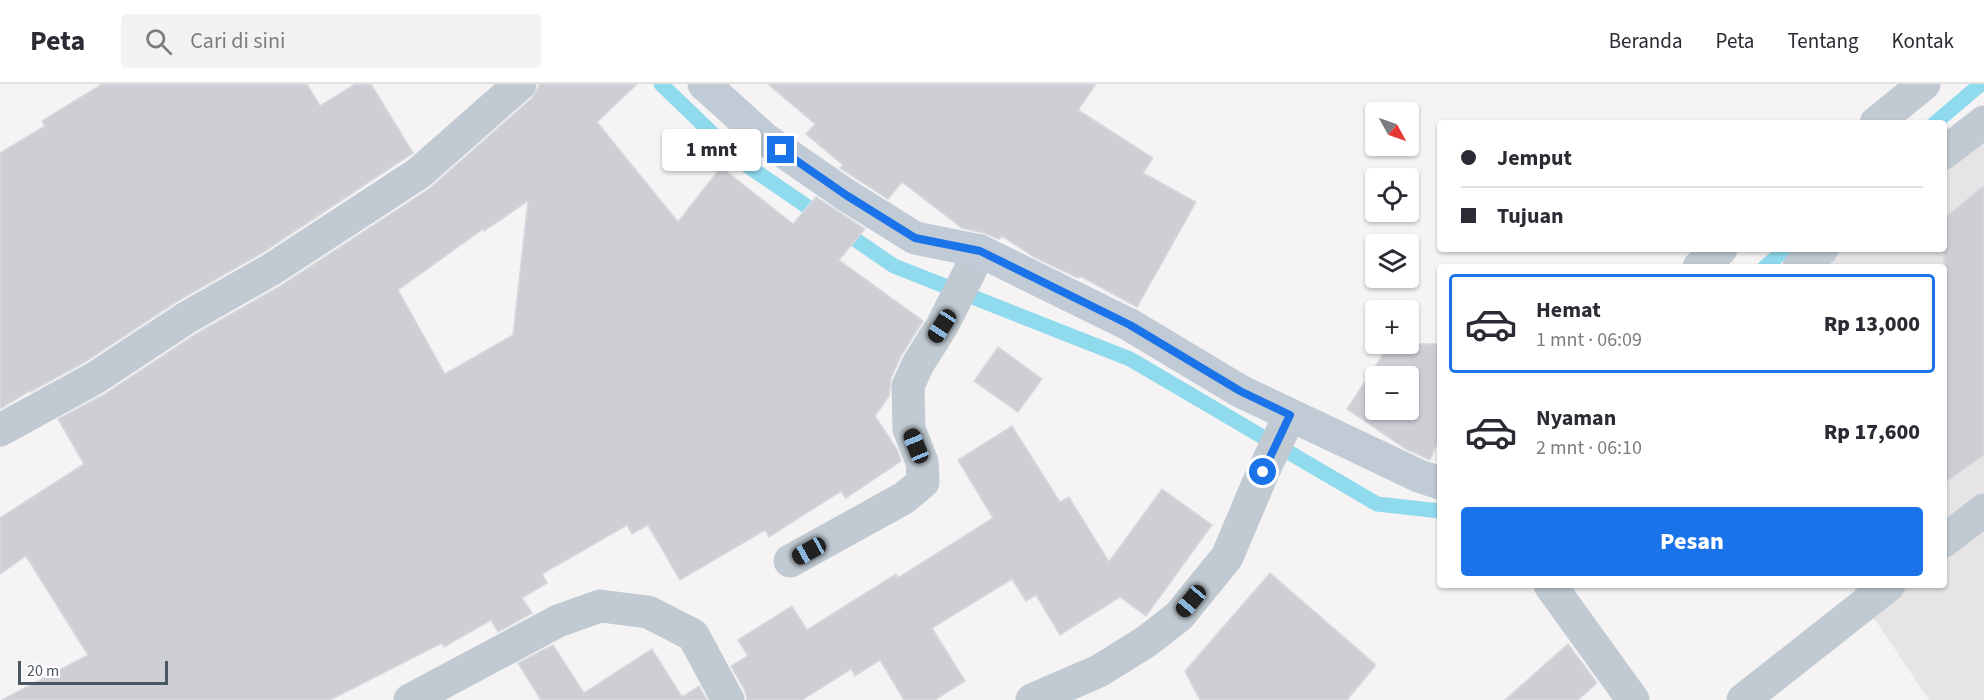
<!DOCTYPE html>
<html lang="id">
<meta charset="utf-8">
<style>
:root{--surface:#fff;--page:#f2f2f3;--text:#2b2b33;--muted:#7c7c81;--line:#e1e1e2;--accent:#1a73e8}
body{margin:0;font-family:"Source Sans 3",sans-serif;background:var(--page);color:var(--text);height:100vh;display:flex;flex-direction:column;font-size:22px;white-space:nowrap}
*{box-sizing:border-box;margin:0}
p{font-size:20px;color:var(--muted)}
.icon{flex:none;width:33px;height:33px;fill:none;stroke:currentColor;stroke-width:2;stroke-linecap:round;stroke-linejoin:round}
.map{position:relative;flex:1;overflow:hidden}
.details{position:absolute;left:1437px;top:180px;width:510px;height:324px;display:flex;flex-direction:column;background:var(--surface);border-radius:6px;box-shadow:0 2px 4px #0004}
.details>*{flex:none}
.banner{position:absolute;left:1437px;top:36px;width:510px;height:132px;border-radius:6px;box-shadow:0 2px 4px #0004;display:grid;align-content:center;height:132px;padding:0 24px;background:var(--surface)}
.needle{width:39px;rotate:130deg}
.controls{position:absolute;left:1365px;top:18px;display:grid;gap:12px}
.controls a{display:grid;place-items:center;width:54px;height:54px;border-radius:6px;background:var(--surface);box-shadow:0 2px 4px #0004;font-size:30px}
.scale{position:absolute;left:18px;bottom:15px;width:150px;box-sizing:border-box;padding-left:6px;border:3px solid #4a5661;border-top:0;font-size:16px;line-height:21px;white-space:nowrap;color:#4a5661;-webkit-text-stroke:4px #fff;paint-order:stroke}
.end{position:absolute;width:27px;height:27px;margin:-14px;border:8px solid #1a73e8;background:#fff;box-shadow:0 0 0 3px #fff}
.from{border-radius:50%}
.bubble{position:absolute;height:42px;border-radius:6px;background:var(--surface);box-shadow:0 2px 4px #0004;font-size:20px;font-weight:800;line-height:42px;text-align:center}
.car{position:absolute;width:18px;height:36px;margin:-18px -9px;border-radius:8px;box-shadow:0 0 4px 2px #0007;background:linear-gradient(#222 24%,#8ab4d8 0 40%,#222 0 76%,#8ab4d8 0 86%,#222 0)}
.banner b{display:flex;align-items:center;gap:21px;height:57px;font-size:22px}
.banner b+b{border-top:2px solid var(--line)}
.banner i{width:15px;height:15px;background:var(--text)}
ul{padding:10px 0 0;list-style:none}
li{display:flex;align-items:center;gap:18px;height:99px;margin:0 12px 9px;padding:0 12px;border:3px solid transparent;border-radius:6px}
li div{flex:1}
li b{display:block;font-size:22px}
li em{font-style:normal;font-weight:800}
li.selected{border-color:var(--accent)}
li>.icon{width:54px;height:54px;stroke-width:1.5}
.primary-button{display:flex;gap:12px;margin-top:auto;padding:12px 24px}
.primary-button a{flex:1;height:69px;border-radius:6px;background:var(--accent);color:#fff;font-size:24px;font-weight:800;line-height:69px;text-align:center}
header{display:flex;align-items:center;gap:36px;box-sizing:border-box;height:84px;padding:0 30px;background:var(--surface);border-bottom:2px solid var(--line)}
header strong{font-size:28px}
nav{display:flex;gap:33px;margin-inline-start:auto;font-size:21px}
.search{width:420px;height:54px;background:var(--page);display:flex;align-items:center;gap:15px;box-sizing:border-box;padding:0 21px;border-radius:6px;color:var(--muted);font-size:22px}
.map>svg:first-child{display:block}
</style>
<header>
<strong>Peta</strong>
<div class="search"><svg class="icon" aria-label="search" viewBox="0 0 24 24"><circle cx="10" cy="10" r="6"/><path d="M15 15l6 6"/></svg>Cari di sini</div>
<nav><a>Beranda</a><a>Peta</a><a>Tentang</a><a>Kontak</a></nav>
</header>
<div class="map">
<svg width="1984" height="616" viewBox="0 0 1984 616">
<rect width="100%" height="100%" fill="#f5f3f3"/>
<path fill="#e6e4e5" d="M1984,51V616H1929L1852,501H1944V183H1818L1840,165H1944V83Z"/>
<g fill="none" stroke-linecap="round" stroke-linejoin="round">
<g stroke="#90daee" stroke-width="15">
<path d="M661,0L742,78L894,182L1130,275L1377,420L1440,427"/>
<path d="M1935,39L1981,0"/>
<path d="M1765,183L1786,165"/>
</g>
</g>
<g fill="#cdcfd5" stroke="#d7d9de" stroke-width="1.5" fill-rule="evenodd">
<path d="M102,0H307L320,22L355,0H371L413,69L262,169L176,218L85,278L30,308L29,307L0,325V69L45,42L42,37Z"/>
<path d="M540,0H637L597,38L678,138L721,83L793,140L816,113L865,145L839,176L923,237L902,270L891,294L889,312L875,332L898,367L901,377L846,414L841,407L769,453L765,446L680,496L648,441L632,450L627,441L542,490L547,499L522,514L532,529L498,548L491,536L444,563L442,559L330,616H2L88,571L26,472L0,490V434L84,380L58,335L105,310L196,250L282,201L429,105L532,14ZM528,117L513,251L445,290L398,206L483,145L484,147Z"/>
<path d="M768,0H1096L1078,26L1153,74L1143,89L1196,118L1137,223L1080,192L1078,194L1034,173L1002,152L999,155L984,149L962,144L902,98L888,115L840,84L843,81L806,50L815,40Z"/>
<path d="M1984,102V371L1944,399V134Z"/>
<path d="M1390,260H1440V352L1430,376L1406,365L1347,325ZM1376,292H1408V326H1376Z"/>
<path d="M998,263L1042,295L1018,328L974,297Z"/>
<path d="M1012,342L1060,418L1069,413L1109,478L1162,405L1212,441L1146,532L1120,513L1060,551L1036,511L1026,517L1012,495L932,544L965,597L935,616H904L880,576L855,592L851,585L802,616H747L745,607L731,582L748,572L738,556L792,522L807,546L896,490L898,494L993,434L958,376Z"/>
<path d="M1270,489L1376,581L1347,616H1200L1185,587Z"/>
<path d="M1568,560L1597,599L1578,616H1505Z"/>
<path d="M553,561L584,609L652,565L682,613L699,602L707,616H541L518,579Z"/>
</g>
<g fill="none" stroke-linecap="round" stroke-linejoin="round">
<g stroke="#c1cad2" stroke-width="33">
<path d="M1876,39L1924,0"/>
<path d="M1944,69L1984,38"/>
<path d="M1699,183L1721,165"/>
<path d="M1799,183L1822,165"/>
<path d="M0,346L95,294L186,234L272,185L419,89L520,0"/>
<path d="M1944,457L1984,426"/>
<path d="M790,477L904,414L923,398L922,378L909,345L908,302L918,280L942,242L980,167"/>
<path d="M410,616L558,537L600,522L648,528L693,551L728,616"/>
<path d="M1032,616L1099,587L1147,557L1179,532L1227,473L1263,388L1290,331"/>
<path d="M1743,616L1889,501"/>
</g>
<path stroke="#c1cad2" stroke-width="33" d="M1550,501L1633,616"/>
<path stroke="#c1cbd6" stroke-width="33" d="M704,0L765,55L846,111L915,154L980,167L1130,241L1240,307L1419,392L1440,399"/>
</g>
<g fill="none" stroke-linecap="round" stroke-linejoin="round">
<path stroke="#1a73e8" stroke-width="8" d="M781,66L846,111L915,154L980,167L1130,241L1240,307L1290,331L1263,388"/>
</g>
</svg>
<div class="controls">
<a><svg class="needle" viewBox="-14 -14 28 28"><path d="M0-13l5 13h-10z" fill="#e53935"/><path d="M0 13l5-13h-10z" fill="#7c7c81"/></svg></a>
<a><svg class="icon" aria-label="locate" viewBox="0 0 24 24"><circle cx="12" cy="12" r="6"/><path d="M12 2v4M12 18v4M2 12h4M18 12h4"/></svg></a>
<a><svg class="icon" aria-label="layers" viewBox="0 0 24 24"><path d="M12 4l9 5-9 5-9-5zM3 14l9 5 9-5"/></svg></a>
<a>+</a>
<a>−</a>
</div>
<div class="scale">20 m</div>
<i class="end from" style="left:1263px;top:388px"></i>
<i class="end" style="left:781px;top:66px"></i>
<div class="bubble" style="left:662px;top:45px;width:99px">1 mnt</div>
<i class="car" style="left:942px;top:242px;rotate:213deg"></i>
<i class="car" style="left:916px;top:362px;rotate:338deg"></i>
<i class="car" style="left:809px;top:467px;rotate:241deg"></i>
<i class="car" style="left:1191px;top:517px;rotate:220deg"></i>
<div class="banner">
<b><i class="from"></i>Jemput</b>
<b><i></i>Tujuan</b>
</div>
<section class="details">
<ul>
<li class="selected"><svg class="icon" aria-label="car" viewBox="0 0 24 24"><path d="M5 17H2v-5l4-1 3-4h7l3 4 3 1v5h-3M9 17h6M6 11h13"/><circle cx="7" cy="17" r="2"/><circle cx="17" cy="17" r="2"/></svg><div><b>Hemat</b><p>1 mnt · 06:09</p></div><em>Rp 13,000</em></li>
<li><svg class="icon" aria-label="car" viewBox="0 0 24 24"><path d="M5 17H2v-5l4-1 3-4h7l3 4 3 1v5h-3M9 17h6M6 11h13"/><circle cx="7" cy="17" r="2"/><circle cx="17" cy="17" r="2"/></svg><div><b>Nyaman</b><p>2 mnt · 06:10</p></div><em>Rp 17,600</em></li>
</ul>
<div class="primary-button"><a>Pesan</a></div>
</section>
</div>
